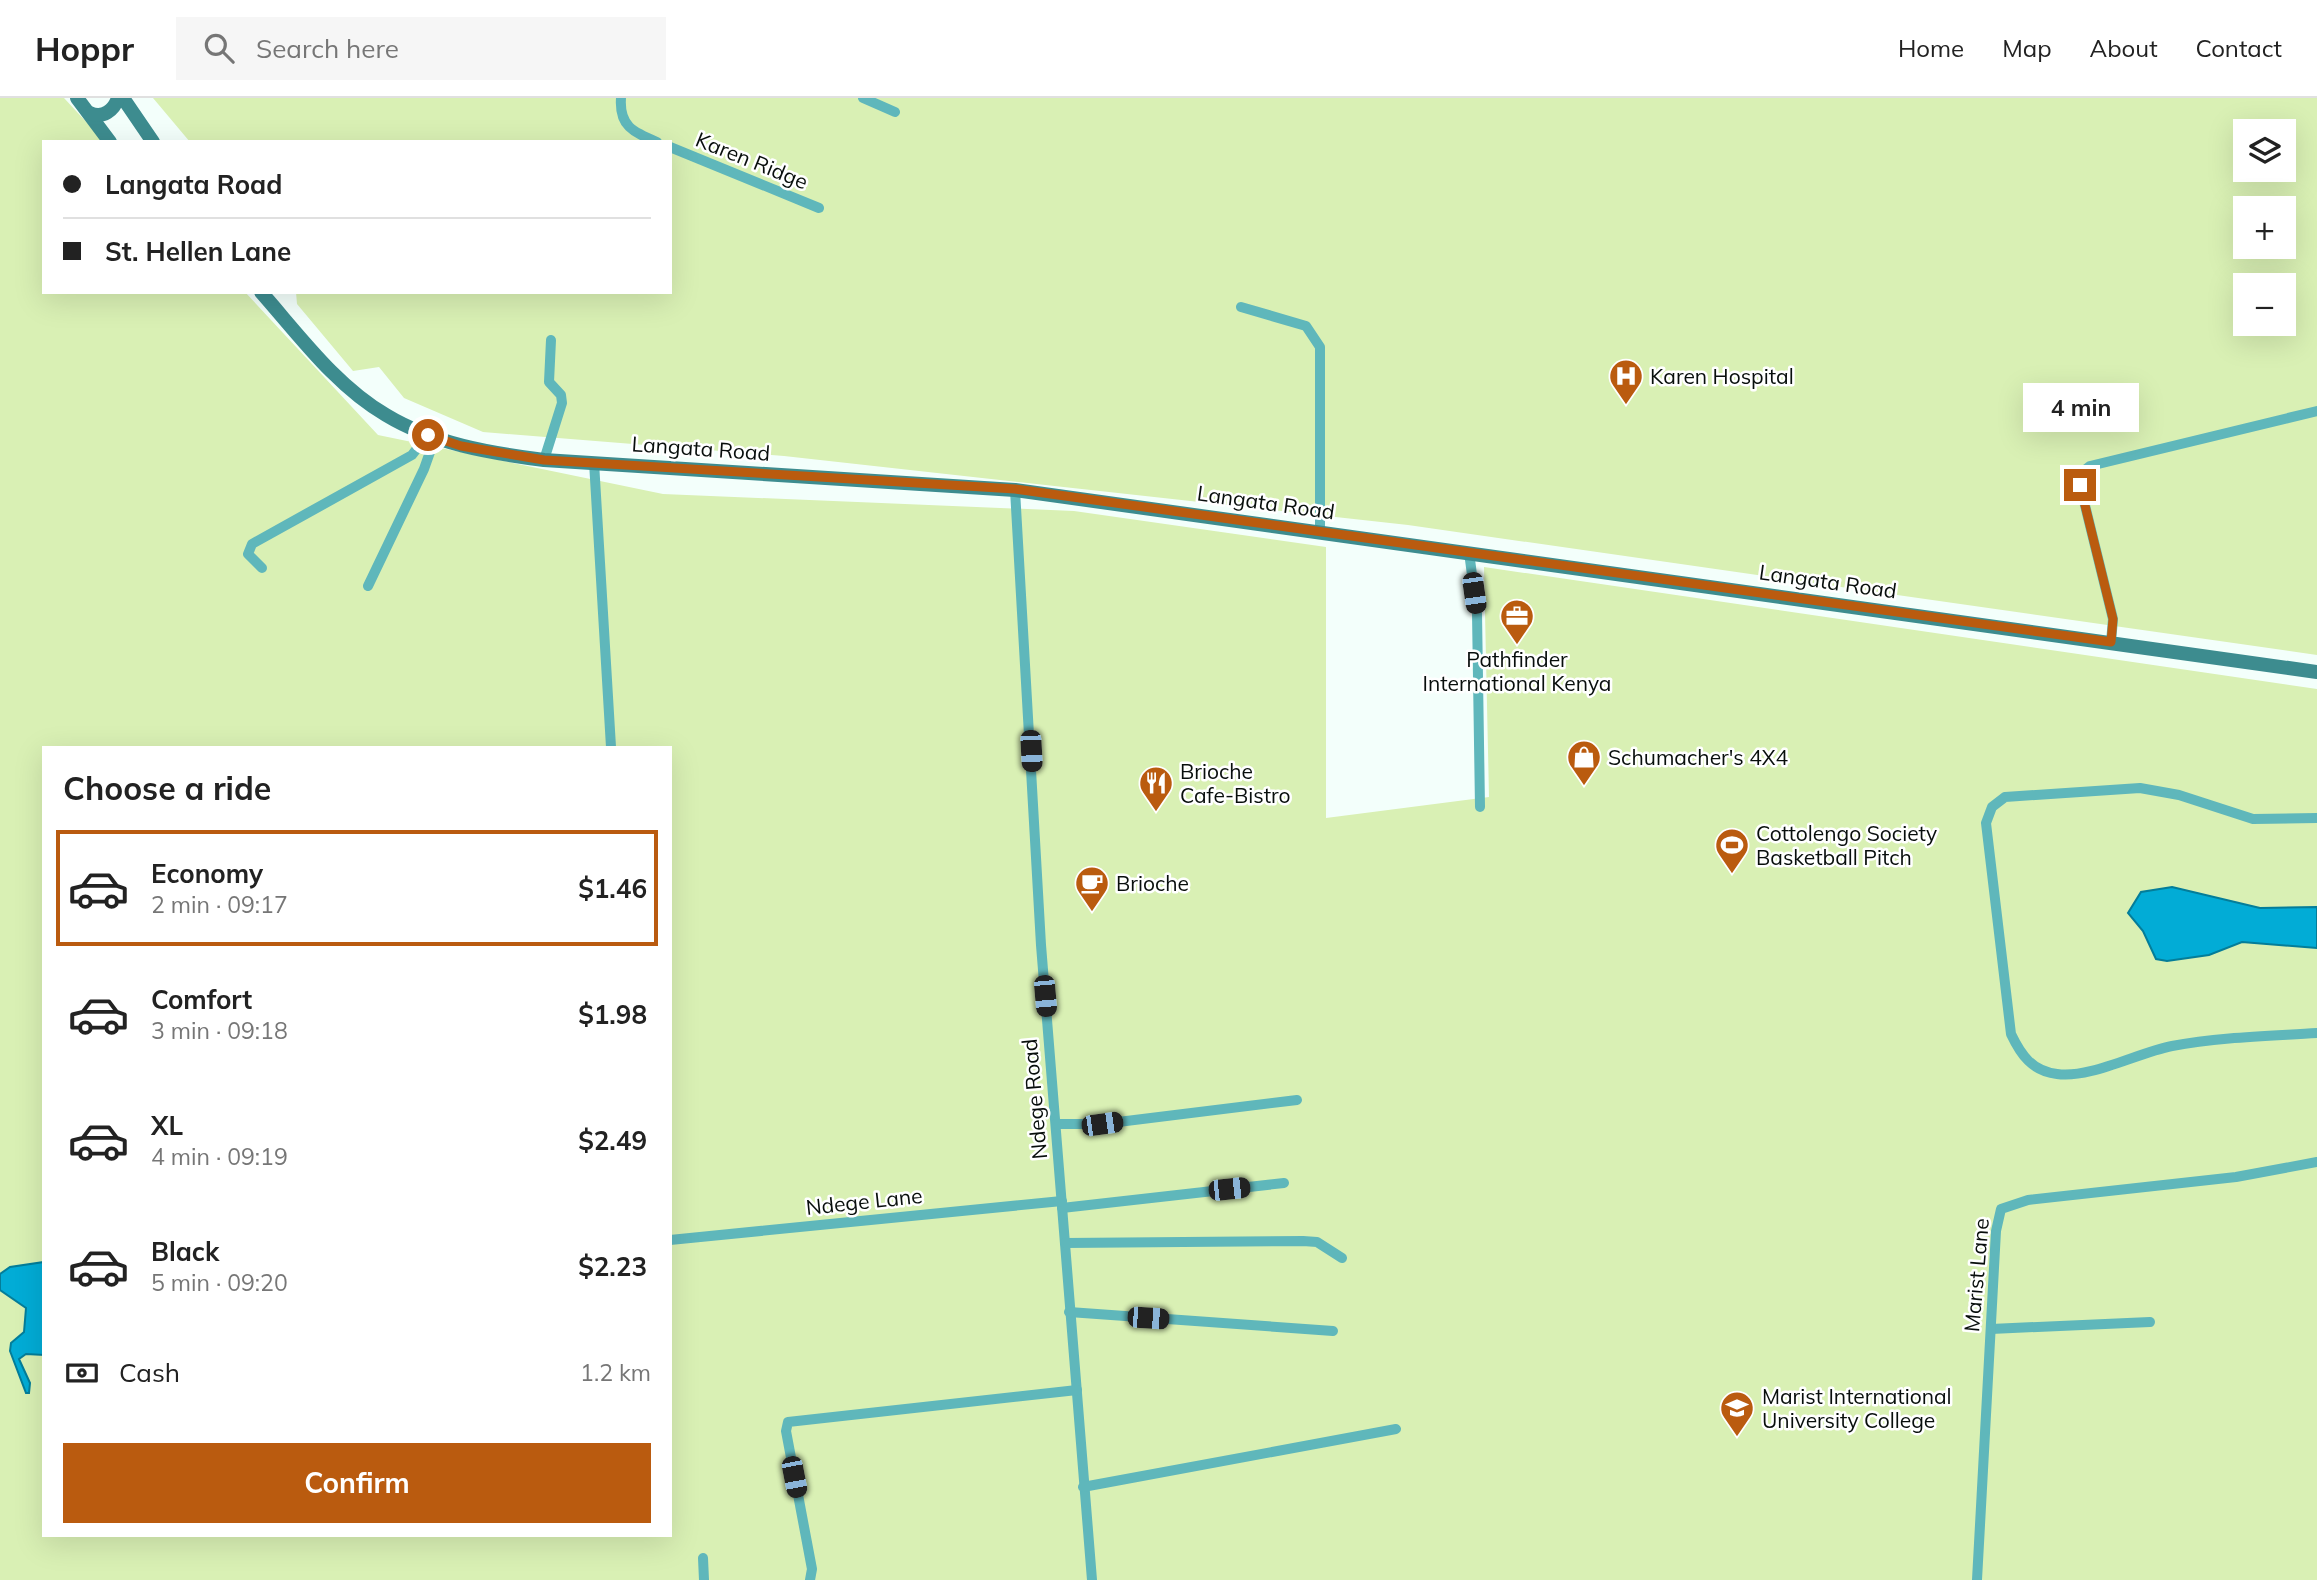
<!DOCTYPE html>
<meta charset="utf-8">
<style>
:root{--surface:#fff;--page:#f6f6f6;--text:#222;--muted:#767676;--line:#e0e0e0;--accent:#ba5b0f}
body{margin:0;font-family:Mulish,sans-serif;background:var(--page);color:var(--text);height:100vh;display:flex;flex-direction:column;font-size:26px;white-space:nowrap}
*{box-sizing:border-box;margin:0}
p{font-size:23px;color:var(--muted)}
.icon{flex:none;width:38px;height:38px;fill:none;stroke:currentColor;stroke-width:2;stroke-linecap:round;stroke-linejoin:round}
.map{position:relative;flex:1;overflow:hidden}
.details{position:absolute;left:42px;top:648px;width:630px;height:791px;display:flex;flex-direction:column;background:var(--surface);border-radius:0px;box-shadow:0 7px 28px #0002}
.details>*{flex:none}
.hud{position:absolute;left:42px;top:42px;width:630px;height:154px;border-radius:0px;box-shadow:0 7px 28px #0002;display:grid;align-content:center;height:154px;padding:0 21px;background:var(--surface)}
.fabs{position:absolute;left:2233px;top:21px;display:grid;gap:14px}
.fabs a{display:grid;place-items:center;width:63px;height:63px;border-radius:0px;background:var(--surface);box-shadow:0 7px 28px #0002;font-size:35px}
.end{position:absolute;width:32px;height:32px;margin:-16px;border:9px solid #ba5b0f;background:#fff;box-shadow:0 0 0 4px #fff}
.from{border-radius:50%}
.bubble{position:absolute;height:49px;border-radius:0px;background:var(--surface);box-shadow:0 7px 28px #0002;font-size:23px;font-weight:700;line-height:49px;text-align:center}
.car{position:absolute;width:21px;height:42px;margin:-21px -10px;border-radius:9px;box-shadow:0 0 5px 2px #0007;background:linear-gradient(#222 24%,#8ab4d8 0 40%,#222 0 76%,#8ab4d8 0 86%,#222 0)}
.hud b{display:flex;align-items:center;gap:24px;height:66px;font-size:26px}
.hud b+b{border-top:2px solid var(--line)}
.hud i{width:18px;height:18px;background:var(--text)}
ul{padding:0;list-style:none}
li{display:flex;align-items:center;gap:21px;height:116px;margin:0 14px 10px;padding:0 7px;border:4px solid transparent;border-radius:0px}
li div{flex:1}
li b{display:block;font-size:26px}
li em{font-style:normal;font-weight:700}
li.selected{border-color:var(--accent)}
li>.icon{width:63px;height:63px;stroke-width:1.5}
h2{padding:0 21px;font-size:32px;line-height:84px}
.pay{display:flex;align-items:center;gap:18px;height:77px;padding:0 21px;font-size:26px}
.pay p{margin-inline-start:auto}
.primary-button{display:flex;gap:14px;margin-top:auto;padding:14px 21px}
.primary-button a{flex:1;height:80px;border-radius:0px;background:var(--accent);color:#fff;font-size:28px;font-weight:700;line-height:80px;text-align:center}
header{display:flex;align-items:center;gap:42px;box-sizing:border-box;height:98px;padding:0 35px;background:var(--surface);border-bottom:2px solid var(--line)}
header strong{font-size:33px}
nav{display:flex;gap:38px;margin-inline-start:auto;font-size:24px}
.search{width:490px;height:63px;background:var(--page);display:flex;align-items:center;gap:18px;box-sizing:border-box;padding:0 24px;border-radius:0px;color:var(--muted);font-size:26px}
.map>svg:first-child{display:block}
</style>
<header>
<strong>Hoppr</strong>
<div class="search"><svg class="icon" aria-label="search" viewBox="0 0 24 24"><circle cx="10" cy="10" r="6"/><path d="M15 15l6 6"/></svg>Search here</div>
<nav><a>Home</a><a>Map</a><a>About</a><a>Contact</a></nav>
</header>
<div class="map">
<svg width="2317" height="1482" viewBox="0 0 2317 1482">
<rect width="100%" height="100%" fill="#f3fffb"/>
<g fill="#d9f0b4" fill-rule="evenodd">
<path d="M0,0H64L105,44H44V194H245L378,337L663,396L1074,413L1326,449V720L1489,699L1484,469L2317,591V1482H0ZM44,649H670V1437H44Z"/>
<path d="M153,0H2317V557L1408,427L784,358L483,334L404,300L379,269L353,273L297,206L296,194H670V44H190ZM2245,33H2284V72H2245ZM2245,110H2284V149H2245ZM2245,187H2284V226H2245Z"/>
</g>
<g fill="#02acd6" stroke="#047d99" stroke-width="2">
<path d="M2172,789L2260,810L2317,809V850L2242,844L2209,857L2167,863L2156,861L2143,833L2128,815L2141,794Z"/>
<path d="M44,1164V1257L26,1256L19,1261L30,1285L29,1295H26L10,1253L11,1245L24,1234L26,1210L0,1192V1176L10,1169Z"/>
</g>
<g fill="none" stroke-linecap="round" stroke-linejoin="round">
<g stroke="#5fb7bb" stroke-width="10">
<path d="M621,0C619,28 633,34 657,44"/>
<path d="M863,0L895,14"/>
<path d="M670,49L819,110"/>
<path d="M1241,209L1306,228L1320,249V434"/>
<path d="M544,362L562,305L561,297L549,284L551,242"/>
<path d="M594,364L611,649"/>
<path d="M1015,392L1041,847L1092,1482"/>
<path d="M1469,454L1477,515L1480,709"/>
<path d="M262,470L248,456L252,446L412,357L428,336"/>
<path d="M368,488L424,371L435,340"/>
<path d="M2111,544L2113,521L2080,387L2081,375L2090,368L2317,313"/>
<path d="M2317,720L2253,721L2179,697L2140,690L2005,699L1992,709L1986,725L2011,936C2021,957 2032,973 2057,976C2089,981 2137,955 2172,948C2219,939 2269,938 2317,935"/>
<path d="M1056,1026H1102L1297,1002"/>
<path d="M1062,1110L1284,1085"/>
<path d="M670,1142L1062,1103"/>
<path d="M1065,1145L1303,1143L1317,1144L1342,1160"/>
<path d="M1069,1214L1333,1233"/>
<path d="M1991,1231L2150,1224"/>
<path d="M1083,1389L1396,1331"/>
<path d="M703,1460L704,1482"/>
<path d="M810,1482L812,1471L786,1333L788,1324L1077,1292"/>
<path d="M1977,1482L1996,1133L2001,1111L2028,1102L2236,1079L2317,1064"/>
</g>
<g stroke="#3d8c8f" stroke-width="14">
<path d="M77,0L110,44"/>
<path d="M123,0L153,44"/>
<path d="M90,15C103,21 114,12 118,0"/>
<path d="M261,194C299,237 336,288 386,317C434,346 490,355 544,362L1015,392L2317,574"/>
</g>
</g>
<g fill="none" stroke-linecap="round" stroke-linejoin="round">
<path stroke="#ba5b0f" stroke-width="9" d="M428,337L461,348L544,362L1015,391L2111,544L2113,521L2080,387"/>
</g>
<defs>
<g id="hospital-pin" transform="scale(1.75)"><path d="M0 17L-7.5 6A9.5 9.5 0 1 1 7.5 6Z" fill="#ba5b0f" stroke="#fff"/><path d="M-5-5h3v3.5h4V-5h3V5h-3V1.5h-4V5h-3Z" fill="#fff"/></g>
<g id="office-pin" transform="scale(1.75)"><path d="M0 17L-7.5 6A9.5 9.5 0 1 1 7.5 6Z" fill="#ba5b0f" stroke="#fff"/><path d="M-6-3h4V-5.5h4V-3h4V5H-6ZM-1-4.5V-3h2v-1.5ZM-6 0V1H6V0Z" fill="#fff"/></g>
<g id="shop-pin" transform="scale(1.75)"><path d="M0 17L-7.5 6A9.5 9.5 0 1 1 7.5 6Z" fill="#ba5b0f" stroke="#fff"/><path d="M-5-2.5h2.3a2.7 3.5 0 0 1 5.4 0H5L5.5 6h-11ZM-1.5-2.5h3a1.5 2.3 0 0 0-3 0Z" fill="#fff"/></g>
<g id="restaurant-pin" transform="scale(1.75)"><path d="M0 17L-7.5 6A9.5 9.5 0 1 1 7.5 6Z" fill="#ba5b0f" stroke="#fff"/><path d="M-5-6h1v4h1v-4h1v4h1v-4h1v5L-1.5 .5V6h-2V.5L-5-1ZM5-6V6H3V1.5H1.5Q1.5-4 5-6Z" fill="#fff"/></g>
<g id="stadium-pin" transform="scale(1.75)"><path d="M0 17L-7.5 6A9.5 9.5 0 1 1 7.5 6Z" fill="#ba5b0f" stroke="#fff"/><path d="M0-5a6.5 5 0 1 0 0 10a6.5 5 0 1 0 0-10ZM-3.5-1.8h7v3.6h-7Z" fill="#fff"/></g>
<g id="cafe-pin" transform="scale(1.75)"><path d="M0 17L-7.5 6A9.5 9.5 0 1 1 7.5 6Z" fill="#ba5b0f" stroke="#fff"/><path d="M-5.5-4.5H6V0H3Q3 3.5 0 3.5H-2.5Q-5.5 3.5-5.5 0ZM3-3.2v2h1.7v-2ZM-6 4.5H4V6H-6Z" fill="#fff"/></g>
<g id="university-pin" transform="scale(1.75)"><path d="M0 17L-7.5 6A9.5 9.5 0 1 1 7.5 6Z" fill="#ba5b0f" stroke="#fff"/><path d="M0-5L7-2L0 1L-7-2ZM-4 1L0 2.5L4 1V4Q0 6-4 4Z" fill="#fff"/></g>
</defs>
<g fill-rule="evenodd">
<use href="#hospital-pin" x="1626" y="278"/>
<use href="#office-pin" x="1517" y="518"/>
<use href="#shop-pin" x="1584" y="659"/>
<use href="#restaurant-pin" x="1156" y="685"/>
<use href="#stadium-pin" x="1732" y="747"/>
<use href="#cafe-pin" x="1092" y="785"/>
<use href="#university-pin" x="1737" y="1310"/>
</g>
<g text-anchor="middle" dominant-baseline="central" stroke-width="5" stroke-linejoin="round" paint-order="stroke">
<g font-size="21" fill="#080e0c" stroke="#fff">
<text transform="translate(752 62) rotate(22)">Karen Ridge</text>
<text transform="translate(701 350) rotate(4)">Langata Road</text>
<text transform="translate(1266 404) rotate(8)">Langata Road</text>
<text transform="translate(1828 483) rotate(8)">Langata Road</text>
<text transform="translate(1034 1001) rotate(-95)">Ndege Road</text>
<text transform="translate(864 1103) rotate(-6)">Ndege Lane</text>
<text transform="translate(1976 1177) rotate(-85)">Marist Lane</text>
</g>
<g font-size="21" fill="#080e0c" stroke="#fff" text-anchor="start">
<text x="1650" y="278">Karen Hospital</text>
<text x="1517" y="561" text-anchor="middle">Pathfinder<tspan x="1517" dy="24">International Kenya</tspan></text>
<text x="1608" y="659">Schumacher's 4X4</text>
<text x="1180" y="673">Brioche<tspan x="1180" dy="24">Cafe-Bistro</tspan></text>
<text x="1756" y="735">Cottolengo Society<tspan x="1756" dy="24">Basketball Pitch</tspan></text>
<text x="1116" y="785">Brioche</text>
<text x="1762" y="1298">Marist International<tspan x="1762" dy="24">University College</tspan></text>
</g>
</g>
</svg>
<div class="fabs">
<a><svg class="icon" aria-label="layers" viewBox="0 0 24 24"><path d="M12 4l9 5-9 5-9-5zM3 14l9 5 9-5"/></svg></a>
<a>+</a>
<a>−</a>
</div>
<i class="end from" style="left:428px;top:337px"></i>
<i class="end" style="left:2080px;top:387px"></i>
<div class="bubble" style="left:2023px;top:285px;width:116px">4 min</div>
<i class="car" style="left:1474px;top:495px;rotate:172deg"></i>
<i class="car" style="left:1031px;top:653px;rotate:177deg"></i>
<i class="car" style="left:1045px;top:898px;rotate:175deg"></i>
<i class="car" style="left:1102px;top:1026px;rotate:82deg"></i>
<i class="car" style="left:1229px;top:1091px;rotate:84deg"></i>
<i class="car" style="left:1148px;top:1220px;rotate:94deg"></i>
<i class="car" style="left:794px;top:1379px;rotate:169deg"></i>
<div class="hud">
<b><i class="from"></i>Langata Road</b>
<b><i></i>St. Hellen Lane</b>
</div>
<section class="details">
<h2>Choose a ride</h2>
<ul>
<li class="selected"><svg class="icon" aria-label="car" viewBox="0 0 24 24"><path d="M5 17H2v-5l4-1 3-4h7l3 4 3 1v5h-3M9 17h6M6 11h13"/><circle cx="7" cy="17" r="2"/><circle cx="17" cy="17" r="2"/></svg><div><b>Economy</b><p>2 min · 09:17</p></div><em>$1.46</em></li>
<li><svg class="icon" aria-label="car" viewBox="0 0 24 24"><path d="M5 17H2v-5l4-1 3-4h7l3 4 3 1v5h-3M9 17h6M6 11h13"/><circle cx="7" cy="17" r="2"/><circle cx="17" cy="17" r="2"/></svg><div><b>Comfort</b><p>3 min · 09:18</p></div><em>$1.98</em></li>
<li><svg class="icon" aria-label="car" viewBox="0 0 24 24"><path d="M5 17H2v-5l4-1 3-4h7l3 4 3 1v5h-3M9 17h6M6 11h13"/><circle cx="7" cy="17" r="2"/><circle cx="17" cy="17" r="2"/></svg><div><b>XL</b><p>4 min · 09:19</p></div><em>$2.49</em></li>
<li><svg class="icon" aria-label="car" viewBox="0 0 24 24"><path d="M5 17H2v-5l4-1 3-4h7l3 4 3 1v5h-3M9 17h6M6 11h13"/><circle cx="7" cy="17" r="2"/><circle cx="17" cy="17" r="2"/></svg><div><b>Black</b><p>5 min · 09:20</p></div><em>$2.23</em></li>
</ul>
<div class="pay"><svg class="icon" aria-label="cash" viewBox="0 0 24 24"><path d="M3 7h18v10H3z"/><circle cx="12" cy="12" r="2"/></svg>Cash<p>1.2 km</p></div>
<div class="primary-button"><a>Confirm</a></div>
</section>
</div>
